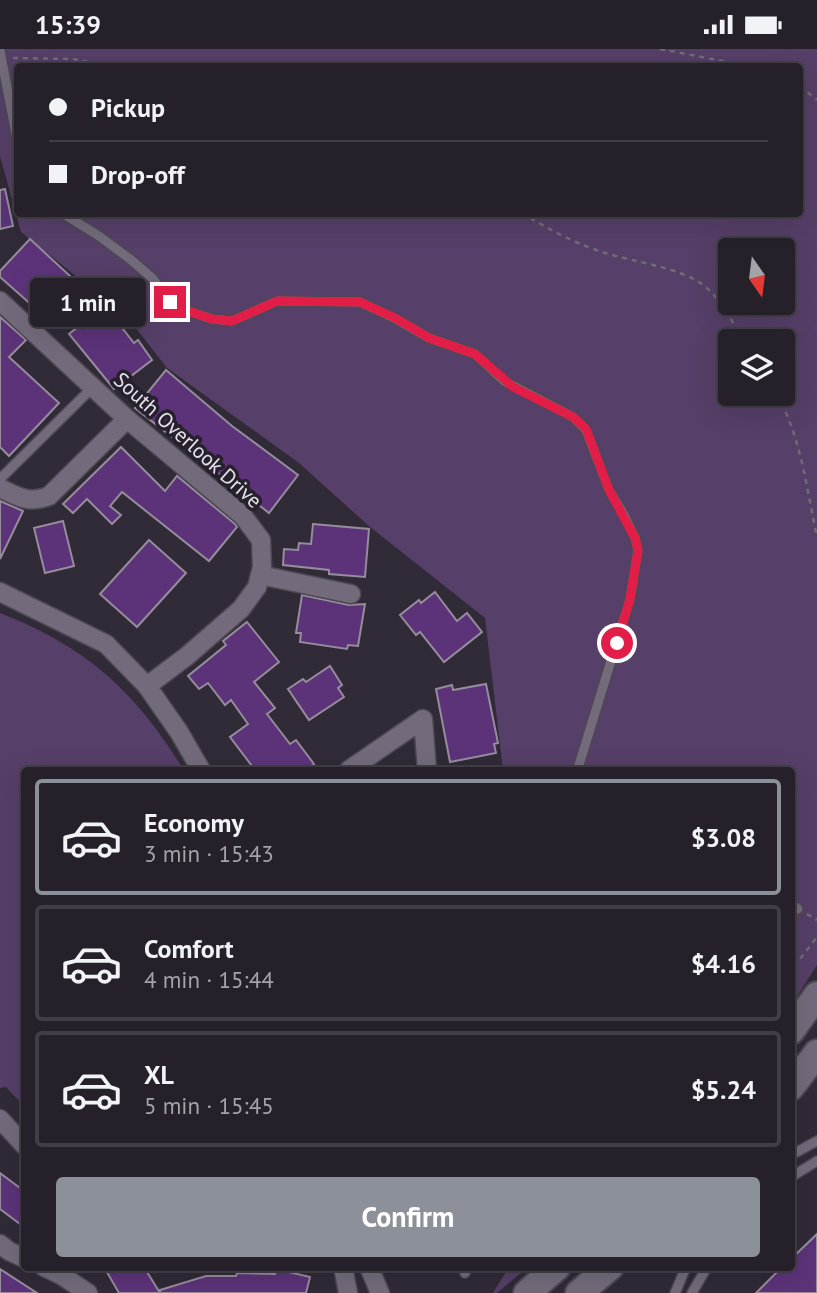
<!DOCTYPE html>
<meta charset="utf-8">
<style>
:root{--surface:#252029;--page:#312d35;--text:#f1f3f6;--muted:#a3a3a8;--line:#423e46;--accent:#8c9099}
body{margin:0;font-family:"PT Sans",sans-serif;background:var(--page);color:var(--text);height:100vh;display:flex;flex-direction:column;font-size:26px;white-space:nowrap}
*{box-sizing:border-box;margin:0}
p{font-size:23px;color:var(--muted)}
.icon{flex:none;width:38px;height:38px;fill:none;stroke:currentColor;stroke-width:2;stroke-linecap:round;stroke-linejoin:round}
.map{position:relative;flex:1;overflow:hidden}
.panel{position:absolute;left:21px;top:718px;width:774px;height:504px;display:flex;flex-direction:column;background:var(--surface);border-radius:7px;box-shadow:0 7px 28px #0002,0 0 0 2px var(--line)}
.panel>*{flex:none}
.top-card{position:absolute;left:14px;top:14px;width:789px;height:154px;border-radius:7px;box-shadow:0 7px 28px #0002,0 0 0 2px var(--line);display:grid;align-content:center;height:154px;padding:0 35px;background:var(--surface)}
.needle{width:46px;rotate:166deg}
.controls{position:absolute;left:718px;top:189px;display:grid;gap:14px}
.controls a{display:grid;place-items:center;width:77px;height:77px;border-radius:7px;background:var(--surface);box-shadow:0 7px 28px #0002,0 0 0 2px var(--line);font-size:35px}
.end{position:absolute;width:32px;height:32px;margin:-16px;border:9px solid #e11d48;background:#fff;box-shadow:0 0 0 4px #fff}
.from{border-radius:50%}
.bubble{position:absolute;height:49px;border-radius:7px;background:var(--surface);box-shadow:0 7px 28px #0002,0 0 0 2px var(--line);font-size:23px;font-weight:700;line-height:49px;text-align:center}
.top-card b{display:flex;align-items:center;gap:24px;height:66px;font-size:26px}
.top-card b+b{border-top:2px solid var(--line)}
.top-card i{width:18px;height:18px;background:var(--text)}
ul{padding:12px 0 0;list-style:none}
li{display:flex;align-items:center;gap:21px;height:116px;margin:0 14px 10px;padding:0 21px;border:4px solid var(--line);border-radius:7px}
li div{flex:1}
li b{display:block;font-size:26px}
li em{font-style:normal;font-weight:700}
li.active{border-color:var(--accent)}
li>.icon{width:63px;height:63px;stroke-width:1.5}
.action{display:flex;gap:14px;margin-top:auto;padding:14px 35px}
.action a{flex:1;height:80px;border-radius:7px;background:var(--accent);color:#fff;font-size:28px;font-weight:700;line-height:80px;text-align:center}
.status{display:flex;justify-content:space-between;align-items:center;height:49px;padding:0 35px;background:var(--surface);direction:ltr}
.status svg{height:19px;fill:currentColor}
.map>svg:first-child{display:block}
</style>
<div class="status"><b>15:39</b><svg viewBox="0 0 49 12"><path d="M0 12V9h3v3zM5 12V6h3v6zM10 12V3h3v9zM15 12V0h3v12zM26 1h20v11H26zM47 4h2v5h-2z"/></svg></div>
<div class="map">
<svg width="817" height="1244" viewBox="0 0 817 1244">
<rect width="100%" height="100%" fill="#312a37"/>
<g fill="#563f68" fill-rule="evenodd">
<path d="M0,0H817V916L791,957V721H503L485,569L370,478L299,414L167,319L128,269L21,183L0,107ZM18,18H800V164H18ZM730,201H782V254H730ZM730,292H782V345H730Z"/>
<path d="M0,564C87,598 135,642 184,721H24V1057L6,1038L0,1039Z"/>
<path d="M509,1218H528L497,1244H493Z"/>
</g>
<g fill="#5c3379" stroke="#958c9c" stroke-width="2">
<path d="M5,140L13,177L0,180V141Z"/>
<path d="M30,190L84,240L52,274L0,228V222Z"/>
<path d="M109,262L134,294L138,291L152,311L114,340L69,285L83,274L87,279Z"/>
<path d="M0,268L26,291L9,308L59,354L9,407L0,398Z"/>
<path d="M166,321L232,377L298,426L269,464L135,359Z"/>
<path d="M121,398L165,442L177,427L235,475L237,478L209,512L122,443L110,457L121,466L112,475L87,450L73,464L63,455Z"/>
<path d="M0,452L23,462L0,510Z"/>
<path d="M63,472L74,517L45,524L34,479Z"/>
<path d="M313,475L369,480L365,528L329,525V521L283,516L284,500L298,501L299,494L311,495Z"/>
<path d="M149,491L186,524L137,578L100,545Z"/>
<path d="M435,543L457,572L467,564L482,583L444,613L420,583L416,586L400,566L419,551L421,554Z"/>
<path d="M302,546L349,556L365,555L358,597L348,596L347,600L300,593L301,584H296Z"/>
<path d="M247,573L279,613L254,633L275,659L267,665L290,695L296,691L314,715L306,721H255L230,688L248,675L231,651L225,656L208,634L199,640L188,627L226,596L223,592Z"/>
<path d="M330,617L342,636L338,639L344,648L309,671L288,640L303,630L306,633Z"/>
<path d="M486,635L498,694L494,695L496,704L450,713L436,640L452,636L453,641Z"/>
<path d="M0,1124L24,1142V1178L0,1160Z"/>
<path d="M817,1185V1244H756L782,1218H791V1210Z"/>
<path d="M104,1218H144L160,1244H119Z"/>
<path d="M0,1220L37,1244H0Z"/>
<path d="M276,1220L310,1228L306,1244H160V1241L206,1227H236L237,1224L275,1225Z"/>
</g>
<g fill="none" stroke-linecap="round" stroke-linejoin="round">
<g stroke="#4e4853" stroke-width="12">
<g id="service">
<path d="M0,2L18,95"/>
<path d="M62,164L99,187L130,210L152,229L170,253L188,262L212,270L232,272L277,252L360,253L396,270L429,289L475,305L504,332L573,368L586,381L609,441L624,466L635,489L638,501L630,550L579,716L580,721"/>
<path d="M0,430L93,338"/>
<path d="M791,855L798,860"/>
<path d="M791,1106L817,1092"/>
<path d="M791,1128L817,1112"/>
<path d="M464,1218L465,1224"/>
<path d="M675,1244L686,1218"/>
<path d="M692,1244L707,1218"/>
</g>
</g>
<g stroke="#4e4853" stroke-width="21">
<g id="minor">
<path d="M0,252L127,370L243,467L261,491L262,518L257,538L241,560L187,607L147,637"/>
<path d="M0,439C18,448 29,455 49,447L127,370"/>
<path d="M260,526L351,545"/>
<path d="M0,543L106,595L147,637L179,683L201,721"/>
<path d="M349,721L423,670L427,721"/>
<path d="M0,1070L24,1096"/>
<path d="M0,1195L9,1202L24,1209"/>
<path d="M44,1218L61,1226L88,1244"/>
<path d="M343,1218L348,1244"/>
<path d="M369,1218L380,1244"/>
</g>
</g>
<g stroke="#4e4853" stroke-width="30">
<g id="secondary">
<path d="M791,982L817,946"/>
<path d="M791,1038L817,1004"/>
<path d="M527,1244L557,1218"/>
<path d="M579,1244L610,1218"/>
</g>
</g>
<g stroke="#716b76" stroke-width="2.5" stroke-dasharray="5 5" stroke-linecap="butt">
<path d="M660,0L754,18"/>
<path d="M13,9L73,10L111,18"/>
<path d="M800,37L817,51"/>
<path d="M522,164C548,180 576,195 605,204C634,213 679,218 703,236C721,249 732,273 744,292"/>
<path d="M777,345C802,392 806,437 817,488"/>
<path d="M807,865L817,871"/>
<path d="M791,913L800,910L817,888"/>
</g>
<use href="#service" stroke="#736b7b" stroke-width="9"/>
<use href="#minor" stroke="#736b7b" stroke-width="18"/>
<use href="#secondary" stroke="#736b7b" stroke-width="26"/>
</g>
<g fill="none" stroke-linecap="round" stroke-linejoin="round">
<path stroke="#e11d48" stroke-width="9" d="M170,253L188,262L212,270L232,272L277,252L360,253L397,270L429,289L475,305L513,338L573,368L586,380L609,441L635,489L638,501L630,550L617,594"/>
</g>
<g text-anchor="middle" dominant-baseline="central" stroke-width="7" stroke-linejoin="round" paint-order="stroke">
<g font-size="21" fill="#e4e0e9" stroke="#27202d">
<text transform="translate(188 391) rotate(42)">South Overlook Drive</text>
</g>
</g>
</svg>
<div class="controls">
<a><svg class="needle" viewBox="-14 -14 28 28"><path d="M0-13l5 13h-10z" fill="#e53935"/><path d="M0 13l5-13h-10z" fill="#a3a3a8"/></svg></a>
<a><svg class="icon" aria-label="layers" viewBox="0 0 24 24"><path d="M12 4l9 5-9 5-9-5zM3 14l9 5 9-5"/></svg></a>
</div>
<i class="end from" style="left:617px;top:594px"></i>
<i class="end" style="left:170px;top:253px"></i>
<div class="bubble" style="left:30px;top:229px;width:116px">1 min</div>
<div class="top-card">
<b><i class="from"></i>Pickup</b>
<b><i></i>Drop-off</b>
</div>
<section class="panel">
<ul>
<li class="active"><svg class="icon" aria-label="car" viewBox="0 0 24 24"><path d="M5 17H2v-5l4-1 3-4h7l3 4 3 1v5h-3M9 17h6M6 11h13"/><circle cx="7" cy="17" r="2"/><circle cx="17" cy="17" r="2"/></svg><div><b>Economy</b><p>3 min · 15:43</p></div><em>$3.08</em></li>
<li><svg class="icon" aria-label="car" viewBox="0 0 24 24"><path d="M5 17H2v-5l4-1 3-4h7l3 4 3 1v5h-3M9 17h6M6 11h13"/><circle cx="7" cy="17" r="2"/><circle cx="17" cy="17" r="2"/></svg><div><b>Comfort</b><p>4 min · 15:44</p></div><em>$4.16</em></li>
<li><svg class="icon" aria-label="car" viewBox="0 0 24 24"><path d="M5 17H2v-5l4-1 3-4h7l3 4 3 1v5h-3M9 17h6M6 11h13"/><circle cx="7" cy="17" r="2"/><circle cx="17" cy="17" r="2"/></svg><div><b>XL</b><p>5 min · 15:45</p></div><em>$5.24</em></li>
</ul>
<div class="action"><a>Confirm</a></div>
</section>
</div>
